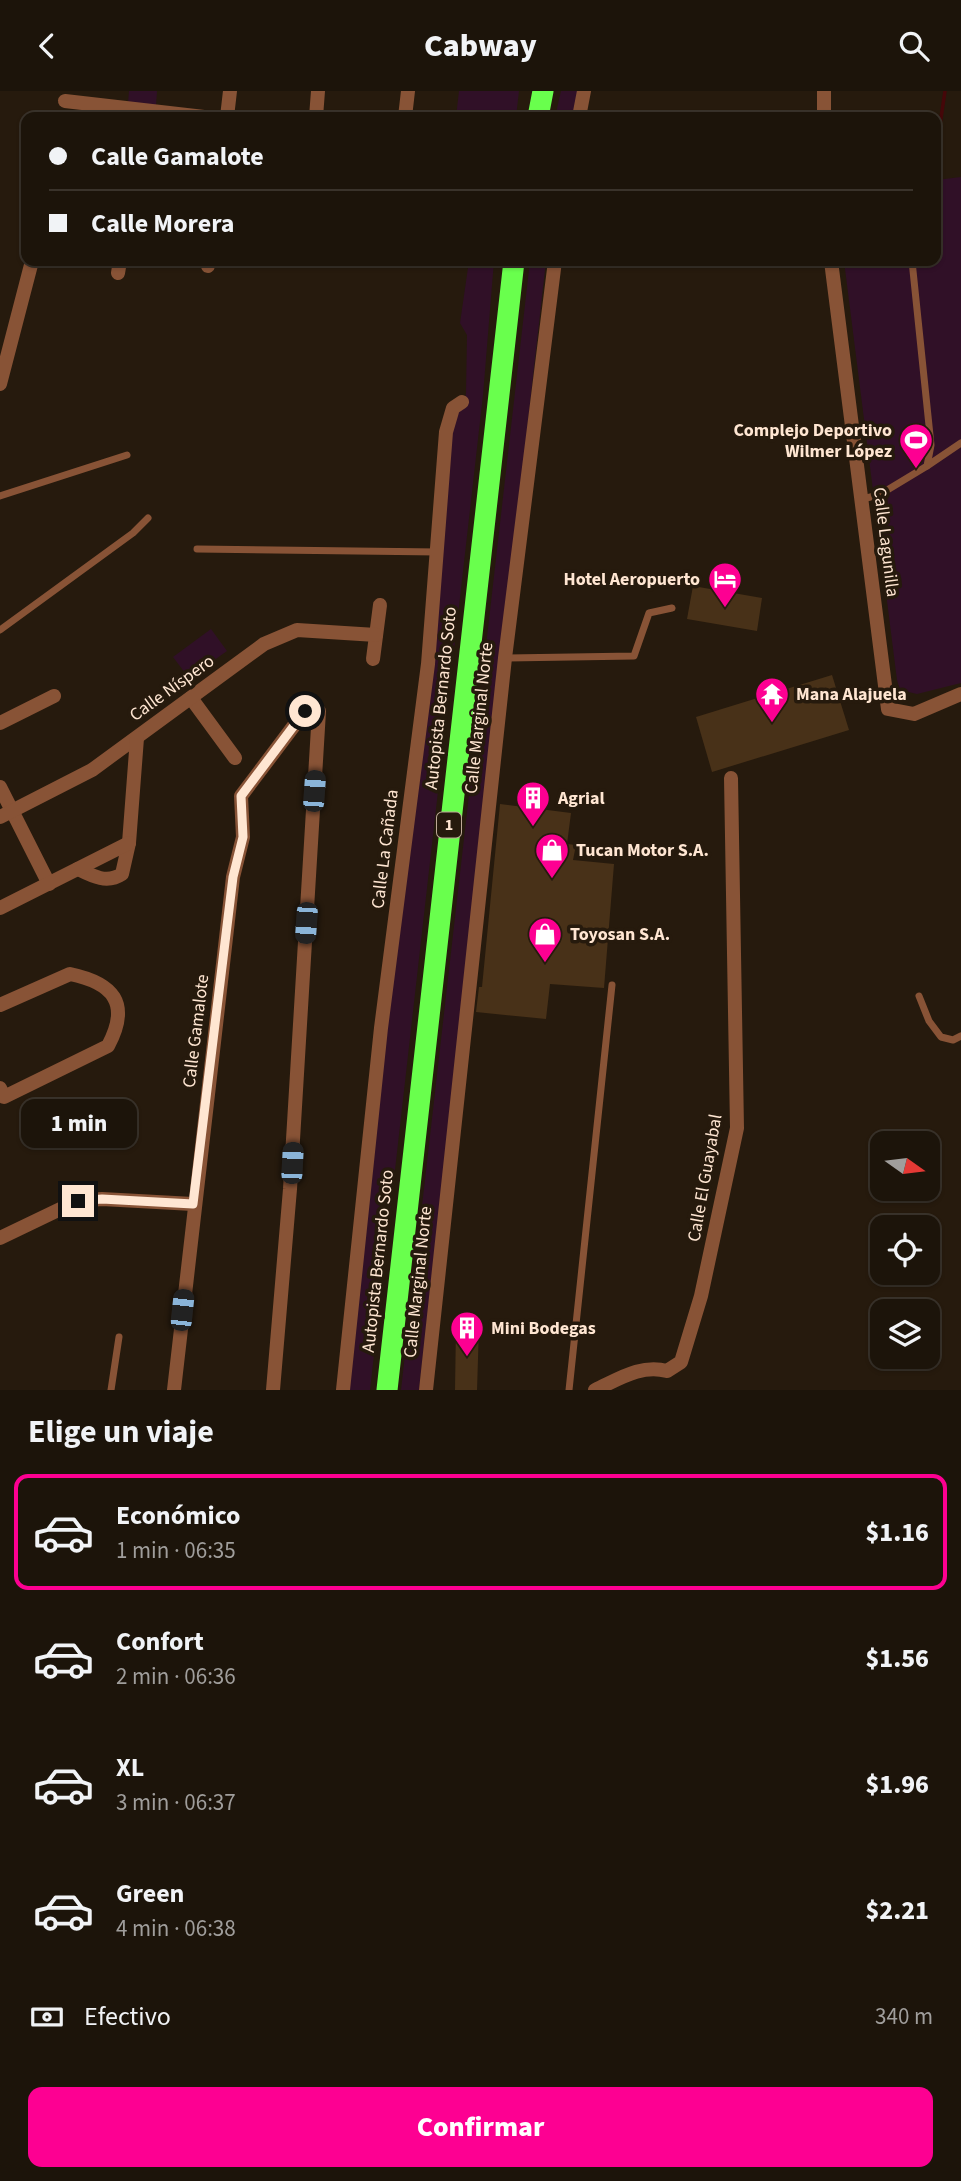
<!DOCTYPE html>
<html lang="es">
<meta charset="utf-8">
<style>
:root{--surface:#1c140a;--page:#251d13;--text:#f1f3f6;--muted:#a09e9c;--line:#3a332b;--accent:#fd0092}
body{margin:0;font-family:"Source Sans 3",sans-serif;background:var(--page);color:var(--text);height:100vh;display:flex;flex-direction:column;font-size:26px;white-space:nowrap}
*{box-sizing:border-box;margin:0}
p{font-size:23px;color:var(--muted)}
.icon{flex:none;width:38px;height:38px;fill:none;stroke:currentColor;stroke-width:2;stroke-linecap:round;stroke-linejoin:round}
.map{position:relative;height:1299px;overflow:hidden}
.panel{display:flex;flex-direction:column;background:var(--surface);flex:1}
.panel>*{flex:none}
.banner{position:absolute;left:21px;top:21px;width:920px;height:154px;border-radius:14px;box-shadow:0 2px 5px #0004,0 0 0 2px var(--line);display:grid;align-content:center;height:154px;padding:0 28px;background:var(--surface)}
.needle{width:46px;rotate:104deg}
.fabs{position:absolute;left:870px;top:1040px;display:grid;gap:14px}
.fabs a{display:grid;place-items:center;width:70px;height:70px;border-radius:14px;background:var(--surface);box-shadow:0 2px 5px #0004,0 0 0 2px var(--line);font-size:35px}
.end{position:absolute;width:32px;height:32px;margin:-16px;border:9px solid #ffe6d2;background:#111;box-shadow:0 0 0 4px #111}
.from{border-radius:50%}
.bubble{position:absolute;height:49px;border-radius:14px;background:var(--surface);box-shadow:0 2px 5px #0004,0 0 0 2px var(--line);font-size:23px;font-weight:800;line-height:49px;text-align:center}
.car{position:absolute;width:21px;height:42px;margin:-21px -10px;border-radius:9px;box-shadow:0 0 5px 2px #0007;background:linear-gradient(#222 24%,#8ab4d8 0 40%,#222 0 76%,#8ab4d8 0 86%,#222 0)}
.banner b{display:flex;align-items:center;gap:24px;height:66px;font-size:26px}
.banner b+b{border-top:2px solid var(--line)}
.banner i{width:18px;height:18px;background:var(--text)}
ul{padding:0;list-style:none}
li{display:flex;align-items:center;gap:21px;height:116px;margin:0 14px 10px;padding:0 14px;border:4px solid transparent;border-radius:14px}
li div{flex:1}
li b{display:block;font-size:26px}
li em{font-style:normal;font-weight:800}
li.selected{border-color:var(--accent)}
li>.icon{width:63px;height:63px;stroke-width:1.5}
h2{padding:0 28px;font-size:32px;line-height:84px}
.pay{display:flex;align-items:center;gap:18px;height:77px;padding:0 28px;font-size:26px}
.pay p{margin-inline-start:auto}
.cta{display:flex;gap:14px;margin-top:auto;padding:14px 28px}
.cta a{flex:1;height:80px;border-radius:14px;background:var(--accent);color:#fff;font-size:28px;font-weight:800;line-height:80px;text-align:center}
header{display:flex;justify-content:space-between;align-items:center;height:91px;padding:0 28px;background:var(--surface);font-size:32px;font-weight:800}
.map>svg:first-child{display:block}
</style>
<header><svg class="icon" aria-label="back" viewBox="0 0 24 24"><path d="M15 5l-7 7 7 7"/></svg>Cabway<svg class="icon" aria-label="search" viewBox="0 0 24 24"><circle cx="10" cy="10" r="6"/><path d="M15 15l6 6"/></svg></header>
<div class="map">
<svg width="961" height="1299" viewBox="0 0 961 1299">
<rect width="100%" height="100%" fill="#261a0d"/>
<g fill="#301027">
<path d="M129,0H157L156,15L128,12Z"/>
<path d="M459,0H519L516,26H456Z"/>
<path d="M561,0H578L573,26H555Z"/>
<path d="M961,86V592L917,603L900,599L897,589L844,170H936V89Z"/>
<path d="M469,170H494L483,304L370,1299H348L453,326L464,314L466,302L467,244L460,232Z"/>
<path d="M530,170H546L419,1299H401Z"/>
<path d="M211,538L227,560L189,587L173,566Z"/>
</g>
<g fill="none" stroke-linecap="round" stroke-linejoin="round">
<path stroke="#450709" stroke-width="3.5" d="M941,91L937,54L945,0"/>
</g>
<g fill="#483118">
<path d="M693,495L762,507L757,540L687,528Z"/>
<path d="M832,584L849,639L712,681L696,626Z"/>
<path d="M500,713L571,722L567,753L576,754L573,769L614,773L604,897L550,893L546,928L476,921L479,896H482Z"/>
<path d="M456,1235L479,1236L477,1299H455Z"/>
</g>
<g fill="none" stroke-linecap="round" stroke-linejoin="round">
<g stroke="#885336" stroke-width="7">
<path d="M927,375L961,352"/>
<path d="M0,405L127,364"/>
<path d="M862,408L879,404L927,375L931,354L912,170"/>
<path d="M197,458L438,461"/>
<path d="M0,539L133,442L148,427"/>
<path d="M505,567L634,565L649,522L672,517"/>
<path d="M919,905L929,930L941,946L953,949L961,945"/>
<path d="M111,1299L119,1246"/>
<path d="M569,1299L612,894"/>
</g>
<g stroke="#885336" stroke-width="14">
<path d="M65,10L204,26"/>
<path d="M227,26L230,0"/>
<path d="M316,26L318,0"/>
<path d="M405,26L408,0"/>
<path d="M579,26L584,0"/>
<path d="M824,26V0"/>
<path d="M831,170L888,618L914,623L961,603"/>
<path d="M208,175L209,170"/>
<path d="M118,182L120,170"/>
<path d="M0,293L32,170"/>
<path d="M373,568L380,514"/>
<path d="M191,607L235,667"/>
<path d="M0,632L54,605"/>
<path d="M0,696L49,793"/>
<path d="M0,726L92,679L264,553L297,539L376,544"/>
<path d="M78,778C92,785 107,793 122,783L129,752L137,647"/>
<path d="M0,817L129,752"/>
<path d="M0,914L70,883C113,892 131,912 108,955L4,1006L0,997"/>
<path d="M0,1147L77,1110L102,1108L193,1113"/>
<path d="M174,1299L233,786L243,746L241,705L305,620H319L290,1098L273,1299"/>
<path d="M343,1299L381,937L428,573L446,341L453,317L462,311"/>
<path d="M426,1299L505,567L555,170"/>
<path d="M595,1299C619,1288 641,1273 667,1280L681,1271L701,1205L737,1037L731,687"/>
</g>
<g stroke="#69ff4d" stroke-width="21">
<path d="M538,26L543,0"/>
<path d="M387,1299L514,170"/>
</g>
</g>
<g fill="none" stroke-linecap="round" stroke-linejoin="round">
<path stroke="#ffe6d2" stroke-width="9" d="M78,1110L102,1108L193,1113L233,786L243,746L241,705L305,620"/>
</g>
<defs>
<g id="stadium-pin" transform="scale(1.75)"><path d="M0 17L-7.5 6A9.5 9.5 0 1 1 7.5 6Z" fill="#fd0092" stroke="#261a0d"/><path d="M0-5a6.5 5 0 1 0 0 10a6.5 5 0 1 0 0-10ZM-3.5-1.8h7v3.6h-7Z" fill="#fff"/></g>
<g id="hotel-pin" transform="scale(1.75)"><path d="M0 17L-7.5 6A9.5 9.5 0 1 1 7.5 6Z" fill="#fd0092" stroke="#261a0d"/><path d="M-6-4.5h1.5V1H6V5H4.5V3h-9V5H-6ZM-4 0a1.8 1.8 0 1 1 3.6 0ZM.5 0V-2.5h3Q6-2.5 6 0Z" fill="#fff"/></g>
<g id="temple-pin" transform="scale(1.75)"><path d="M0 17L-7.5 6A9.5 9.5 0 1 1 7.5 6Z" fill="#fd0092" stroke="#261a0d"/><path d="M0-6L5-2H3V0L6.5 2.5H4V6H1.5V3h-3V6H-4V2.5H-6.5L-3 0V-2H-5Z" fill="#fff"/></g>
<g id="building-pin" transform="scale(1.75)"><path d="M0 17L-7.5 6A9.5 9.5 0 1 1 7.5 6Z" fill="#fd0092" stroke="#261a0d"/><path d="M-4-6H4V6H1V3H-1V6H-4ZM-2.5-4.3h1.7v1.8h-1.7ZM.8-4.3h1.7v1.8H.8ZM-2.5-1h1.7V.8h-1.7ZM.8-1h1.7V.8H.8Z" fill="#fff"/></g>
<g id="shop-pin" transform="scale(1.75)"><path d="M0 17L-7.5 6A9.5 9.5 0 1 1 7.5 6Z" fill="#fd0092" stroke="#261a0d"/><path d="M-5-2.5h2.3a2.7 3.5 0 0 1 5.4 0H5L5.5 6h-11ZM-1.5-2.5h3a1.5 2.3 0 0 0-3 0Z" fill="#fff"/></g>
</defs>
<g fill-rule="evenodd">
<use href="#stadium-pin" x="916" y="349"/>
<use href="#hotel-pin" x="725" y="488"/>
<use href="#temple-pin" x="772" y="603"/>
<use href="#building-pin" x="533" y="707"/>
<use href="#shop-pin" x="552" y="759"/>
<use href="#shop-pin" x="545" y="843"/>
<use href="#building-pin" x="467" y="1237"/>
</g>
<g text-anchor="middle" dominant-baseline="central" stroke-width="7" stroke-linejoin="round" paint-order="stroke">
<rect fill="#261a0d" stroke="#bea997" stroke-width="2" x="437" y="721.5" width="24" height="25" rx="5"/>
<g font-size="16" font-weight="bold" fill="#ffe6d2">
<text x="449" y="734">1</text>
</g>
<g font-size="18" font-weight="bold" fill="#ffe6d2" stroke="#261a0d" text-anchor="start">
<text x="892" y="339" text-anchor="end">Complejo Deportivo<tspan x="892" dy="21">Wilmer López</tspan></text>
<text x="700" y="488" text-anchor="end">Hotel Aeropuerto</text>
<text x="796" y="603">Mana Alajuela</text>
<text x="558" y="707">Agrial</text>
<text x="576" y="759">Tucan Motor S.A.</text>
<text x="570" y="843">Toyosan S.A.</text>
<text x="491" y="1237">Mini Bodegas</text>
</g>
<g font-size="18" fill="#ffe6d2" stroke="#261a0d">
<text transform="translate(886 451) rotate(83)">Calle Lagunilla</text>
<text transform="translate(172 597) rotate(-36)">Calle Níspero</text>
<text transform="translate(441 607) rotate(-84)">Autopista Bernardo Soto</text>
<text transform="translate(479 627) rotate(-84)">Calle Marginal Norte</text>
<text transform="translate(385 758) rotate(-83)">Calle La Cañada</text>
<text transform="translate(196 940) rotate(-83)">Calle Gamalote</text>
<text transform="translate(705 1087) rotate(-80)">Calle El Guayabal</text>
<text transform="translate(378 1170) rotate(-84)">Autopista Bernardo Soto</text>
<text transform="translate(418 1191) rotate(-84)">Calle Marginal Norte</text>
</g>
</g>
</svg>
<div class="fabs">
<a><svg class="needle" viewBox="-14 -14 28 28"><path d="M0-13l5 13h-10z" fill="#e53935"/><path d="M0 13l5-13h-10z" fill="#a09e9c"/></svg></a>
<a><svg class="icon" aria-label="locate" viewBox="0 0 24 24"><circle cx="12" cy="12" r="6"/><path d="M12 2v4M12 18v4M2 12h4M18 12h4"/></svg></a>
<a><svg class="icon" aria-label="layers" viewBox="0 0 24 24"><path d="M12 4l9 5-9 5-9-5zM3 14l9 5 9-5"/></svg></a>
</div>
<i class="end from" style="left:305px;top:620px"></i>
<i class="end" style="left:78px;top:1110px"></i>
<div class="bubble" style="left:21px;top:1008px;width:116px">1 min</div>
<i class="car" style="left:314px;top:700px;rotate:4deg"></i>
<i class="car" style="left:306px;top:832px;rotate:184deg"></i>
<i class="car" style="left:292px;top:1072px;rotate:3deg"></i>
<i class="car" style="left:182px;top:1219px;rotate:6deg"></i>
<div class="banner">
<b><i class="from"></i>Calle Gamalote</b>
<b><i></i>Calle Morera</b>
</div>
</div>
<section class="panel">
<h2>Elige un viaje</h2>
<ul>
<li class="selected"><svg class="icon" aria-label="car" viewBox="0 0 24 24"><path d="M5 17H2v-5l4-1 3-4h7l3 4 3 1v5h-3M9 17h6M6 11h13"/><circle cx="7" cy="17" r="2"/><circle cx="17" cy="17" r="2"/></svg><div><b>Económico</b><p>1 min · 06:35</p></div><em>$1.16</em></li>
<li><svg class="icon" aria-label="car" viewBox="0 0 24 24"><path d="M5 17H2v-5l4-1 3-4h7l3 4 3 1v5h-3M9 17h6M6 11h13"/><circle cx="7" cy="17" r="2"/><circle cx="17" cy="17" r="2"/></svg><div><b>Confort</b><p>2 min · 06:36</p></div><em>$1.56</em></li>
<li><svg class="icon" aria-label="car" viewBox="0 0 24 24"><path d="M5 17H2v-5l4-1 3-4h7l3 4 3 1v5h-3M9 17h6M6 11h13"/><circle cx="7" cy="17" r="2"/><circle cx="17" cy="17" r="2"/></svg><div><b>XL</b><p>3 min · 06:37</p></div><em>$1.96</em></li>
<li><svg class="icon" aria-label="car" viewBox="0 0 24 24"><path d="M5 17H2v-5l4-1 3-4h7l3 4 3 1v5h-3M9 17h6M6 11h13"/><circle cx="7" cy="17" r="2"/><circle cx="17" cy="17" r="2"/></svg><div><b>Green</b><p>4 min · 06:38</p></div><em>$2.21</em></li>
</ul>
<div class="pay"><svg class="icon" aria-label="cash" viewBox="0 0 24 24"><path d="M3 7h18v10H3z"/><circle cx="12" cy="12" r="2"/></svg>Efectivo<p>340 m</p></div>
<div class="cta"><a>Confirmar</a></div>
</section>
